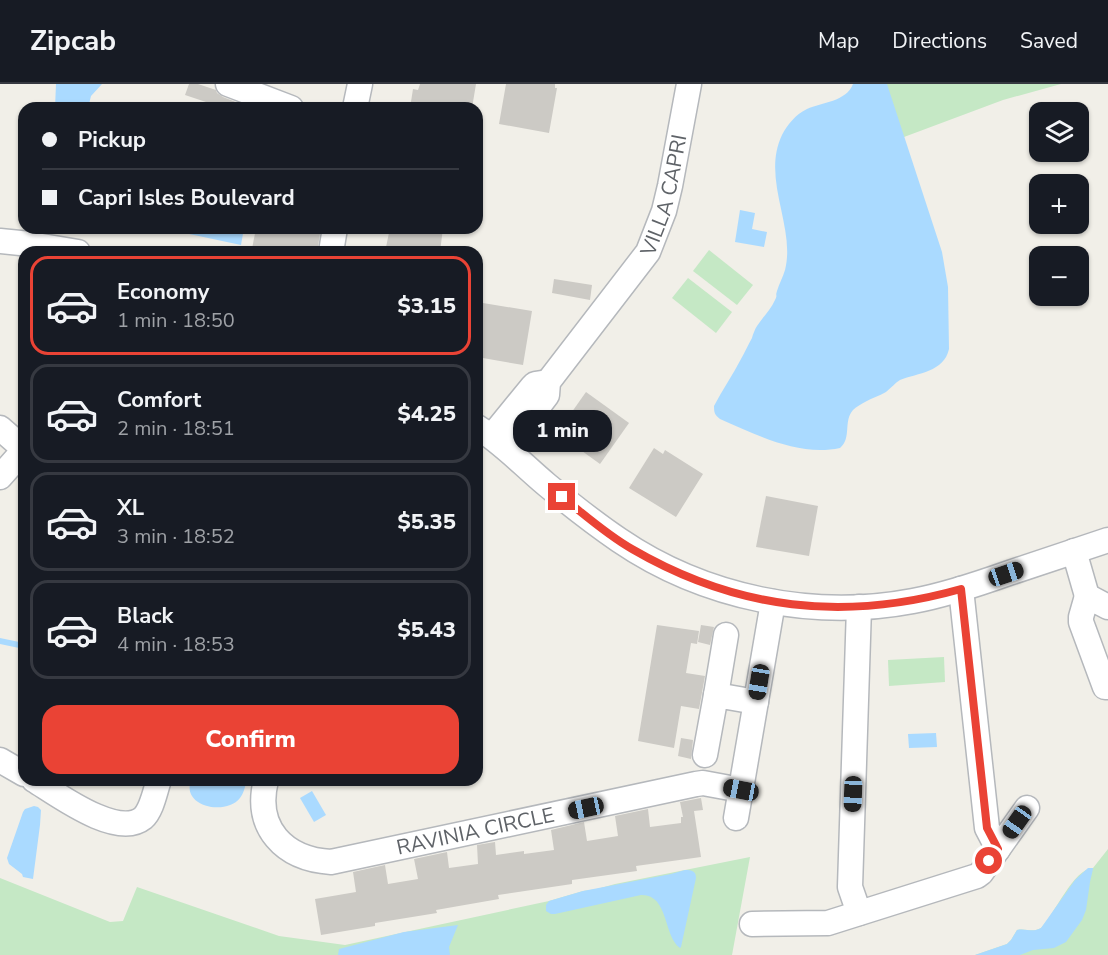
<!DOCTYPE html>
<meta charset="utf-8">
<style>
:root{--surface:#171b24;--page:#242831;--text:#f1f3f6;--muted:#9ea1a6;--line:#363941;--accent:#ea4335}
body{margin:0;font-family:"Nunito Sans",sans-serif;background:var(--page);color:var(--text);height:100vh;display:flex;flex-direction:column;font-size:22px;white-space:nowrap}
*{box-sizing:border-box;margin:0}
p{font-size:20px;color:var(--muted)}
.icon{flex:none;width:33px;height:33px;fill:none;stroke:currentColor;stroke-width:2;stroke-linecap:round;stroke-linejoin:round}
.map{position:relative;flex:1;overflow:hidden}
.panel{position:absolute;left:18px;top:162px;width:465px;height:540px;display:flex;flex-direction:column;background:var(--surface);border-radius:18px;box-shadow:0 2px 4px #0004}
.panel>*{flex:none}
.top-card{position:absolute;left:18px;top:18px;width:465px;height:132px;border-radius:18px;box-shadow:0 2px 4px #0004;display:grid;align-content:center;height:132px;padding:0 24px;background:var(--surface)}
.fabs{position:absolute;left:1029px;top:18px;display:grid;gap:12px}
.fabs a{display:grid;place-items:center;width:60px;height:60px;border-radius:12px;background:var(--surface);box-shadow:0 2px 4px #0004;font-size:30px}
.end{position:absolute;width:27px;height:27px;margin:-14px;border:8px solid #ea4335;background:#fff;box-shadow:0 0 0 3px #fff}
.from{border-radius:50%}
.bubble{position:absolute;height:42px;border-radius:18px;background:var(--surface);box-shadow:0 2px 4px #0004;font-size:20px;font-weight:800;line-height:42px;text-align:center}
.car{position:absolute;width:18px;height:36px;margin:-18px -9px;border-radius:8px;box-shadow:0 0 4px 2px #0007;background:linear-gradient(#222 24%,#8ab4d8 0 40%,#222 0 76%,#8ab4d8 0 86%,#222 0)}
.top-card b{display:flex;align-items:center;gap:21px;height:57px;font-size:22px}
.top-card b+b{border-top:2px solid var(--line)}
.top-card i{width:15px;height:15px;background:var(--text)}
ul{padding:10px 0 0;list-style:none}
li{display:flex;align-items:center;gap:18px;height:99px;margin:0 12px 9px;padding:0 12px;border:3px solid var(--line);border-radius:18px}
li div{flex:1}
li b{display:block;font-size:22px}
li em{font-style:normal;font-weight:800}
li.current{border-color:var(--accent)}
li>.icon{width:54px;height:54px;stroke-width:1.5}
.button{display:flex;gap:12px;margin-top:auto;padding:12px 24px}
.button a{flex:1;height:69px;border-radius:18px;background:var(--accent);color:#fff;font-size:24px;font-weight:800;line-height:69px;text-align:center}
header{display:flex;align-items:center;gap:36px;box-sizing:border-box;height:84px;padding:0 30px;background:var(--surface);border-bottom:2px solid var(--line)}
header strong{font-size:28px}
nav{display:flex;gap:33px;margin-inline-start:auto;font-size:21px}
.map>svg:first-child{display:block}
</style>
<header>
<strong>Zipcab</strong>
<nav><a>Map</a><a>Directions</a><a>Saved</a></nav>
</header>
<div class="map">
<svg width="1108" height="871" viewBox="0 0 1108 871">
<rect width="100%" height="100%" fill="#f1efe8"/>
<g fill="#c5e8c5">
<path d="M870,0H1061L1003,16L904,53Z"/>
<path d="M709,166L753,201L737,221L693,187Z"/>
<path d="M688,194L732,228L716,249L672,214Z"/>
<path d="M944,573L945,598L889,602L888,576Z"/>
<path d="M1108,765V871H975L1007,860L1011,856L1017,846C1026,844 1033,849 1041,844C1055,830 1073,785 1093,784Z"/>
<path d="M750,773L732,871H0V794L110,838L123,837L137,803L279,852L345,861L549,817L583,807L597,805L615,800Z"/>
</g>
<g fill="#aadaff">
<path d="M56,0H102L91,12L88,24H55Z"/>
<path d="M853,0H887L942,168L948,203L949,265C944,288 918,289 900,296C895,299 891,304 886,308C879,312 872,314 865,318C861,320 856,323 853,326C843,337 852,354 840,364C799,373 757,351 720,335C715,331 714,329 714,322C722,306 733,291 741,275C745,268 748,261 752,254C753,250 755,245 757,242C763,233 771,225 775,216C778,210 775,213 777,207C779,200 783,193 785,186C796,143 761,95 782,51C787,41 796,30 807,25C822,18 846,18 853,0Z"/>
<path d="M740,126L755,129L752,145L767,148L764,163L735,158Z"/>
<path d="M161,144H244L241,161Z"/>
<path d="M0,554L24,559V565L0,560Z"/>
<path d="M936,649L937,663L909,664L908,650Z"/>
<path d="M191,696H247C245,702 244,709 240,714C226,732 181,723 191,696Z"/>
<path d="M312,707L326,731L314,738L300,714Z"/>
<path d="M34,722L38,723L41,726L40,741L33,795L23,793L22,790L9,780L7,774L23,728L25,725Z"/>
<path d="M1088,784H1093V785L1090,798L1086,826L1082,836L1066,858L1054,864L1033,866L1020,871H975L1007,860L1011,856L1017,846C1026,844 1033,849 1041,844L1075,796Z"/>
<path d="M685,786C692,786 696,787 696,794L681,863L680,864C663,852 669,810 641,811L555,830H551L546,827V821L549,817L583,807L671,790Z"/>
<path d="M458,841L449,863L450,871H338L339,865L404,848Z"/>
</g>
<g fill="#cccac5">
<path d="M189,0H198L216,6L217,9L223,13L251,24H224L185,11Z"/>
<path d="M420,0H476L472,24H410L413,5L418,6Z"/>
<path d="M506,0H555V4H557L549,49L499,40Z"/>
<path d="M256,144H321L317,168H268L252,165Z"/>
<path d="M390,144H443L440,168H385Z"/>
<path d="M554,195L592,201L590,216L552,209Z"/>
<path d="M477,218L532,227L523,281L477,273Z"/>
<path d="M586,308L629,339L600,380L557,349Z"/>
<path d="M654,364L663,370L665,366L703,390L676,433L629,404Z"/>
<path d="M766,412L818,422L809,472L756,463Z"/>
<path d="M657,541L699,547L697,560L691,559L686,589L705,592L699,625L681,622L674,664L638,657Z"/>
<path d="M701,541L714,543L710,561L698,558Z"/>
<path d="M681,654L693,656L691,675L678,672Z"/>
<path d="M701,714L703,726L694,727L701,773L636,782L637,787L572,796V800L498,811L499,815L436,826L437,829L375,839V842L321,851L315,815L356,808L353,788L385,781L388,800L418,795L414,775L447,768L449,784L478,780L477,761L495,758L496,771L524,767V770L554,766L551,746L584,738L587,757L618,752L615,732L648,725L650,743L681,739V733H683L680,718Z"/>
</g>
<g fill="none" stroke-linecap="round" stroke-linejoin="round">
<g stroke="#b5b8bc" stroke-width="27">
<g id="minor">
<path d="M228,0L291,24"/>
<path d="M355,24L360,0"/>
<path d="M0,157L30,160L78,168"/>
<path d="M331,168L335,144"/>
<path d="M477,343C503,359 523,381 547,401C570,420 594,439 619,456C704,514 813,536 913,517C946,511 978,500 1009,489C1042,478 1075,467 1108,456"/>
<path d="M0,344L24,365"/>
<path d="M492,352L532,303L535,300L548,298"/>
<path id="s1" d="M507,364L547,311L548,298L648,168L664,127L670,102L689,0"/>
<path d="M0,393L24,366"/>
<path d="M1074,467L1087,512"/>
<path d="M961,505L987,744L998,765"/>
<path d="M1108,523L1087,512L1081,533V538L1105,603H1108"/>
<path d="M716,611L726,551"/>
<path d="M705,671L716,611L756,618"/>
<path d="M0,676L24,690"/>
<path d="M34,696C57,710 117,755 143,734C152,726 155,707 159,696"/>
<path id="s2" d="M266,696C254,744 284,775 331,778L696,700L703,699L741,706"/>
<path d="M736,734L773,518"/>
<path d="M859,829L850,803L859,523"/>
<path d="M752,840L828,839L977,792L981,789L1027,724"/>
</g>
</g>
<use href="#minor" stroke="#fff" stroke-width="24"/>
</g>
<g fill="none" stroke-linecap="round" stroke-linejoin="round">
<path stroke="#ea4335" stroke-width="8" d="M562,413C585,431 607,451 632,465C737,526 844,538 961,505L987,744L998,765L989,777"/>
</g>
<g text-anchor="middle" dominant-baseline="central" stroke-width="4.5" stroke-linejoin="round" paint-order="stroke">
<g font-size="21" fill="#5f6368" stroke="#fff">
<text stroke="none"><textPath href="#s1" startOffset="303">VILLA CAPRI</textPath></text>
<text stroke="none"><textPath href="#s2" startOffset="270">RAVINIA CIRCLE</textPath></text>
</g>
</g>
</svg>
<div class="fabs">
<a><svg class="icon" aria-label="layers" viewBox="0 0 24 24"><path d="M12 4l9 5-9 5-9-5zM3 14l9 5 9-5"/></svg></a>
<a>+</a>
<a>−</a>
</div>
<i class="end from" style="left:989px;top:777px"></i>
<i class="end" style="left:562px;top:413px"></i>
<div class="bubble" style="left:513px;top:326px;width:99px">1 min</div>
<i class="car" style="left:1006px;top:490px;rotate:71deg"></i>
<i class="car" style="left:759px;top:598px;rotate:189deg"></i>
<i class="car" style="left:741px;top:706px;rotate:281deg"></i>
<i class="car" style="left:853px;top:710px;rotate:182deg"></i>
<i class="car" style="left:586px;top:724px;rotate:258deg"></i>
<i class="car" style="left:1017px;top:738px;rotate:215deg"></i>
<div class="top-card">
<b><i class="from"></i>Pickup</b>
<b><i></i>Capri Isles Boulevard</b>
</div>
<section class="panel">
<ul>
<li class="current"><svg class="icon" aria-label="car" viewBox="0 0 24 24"><path d="M5 17H2v-5l4-1 3-4h7l3 4 3 1v5h-3M9 17h6M6 11h13"/><circle cx="7" cy="17" r="2"/><circle cx="17" cy="17" r="2"/></svg><div><b>Economy</b><p>1 min · 18:50</p></div><em>$3.15</em></li>
<li><svg class="icon" aria-label="car" viewBox="0 0 24 24"><path d="M5 17H2v-5l4-1 3-4h7l3 4 3 1v5h-3M9 17h6M6 11h13"/><circle cx="7" cy="17" r="2"/><circle cx="17" cy="17" r="2"/></svg><div><b>Comfort</b><p>2 min · 18:51</p></div><em>$4.25</em></li>
<li><svg class="icon" aria-label="car" viewBox="0 0 24 24"><path d="M5 17H2v-5l4-1 3-4h7l3 4 3 1v5h-3M9 17h6M6 11h13"/><circle cx="7" cy="17" r="2"/><circle cx="17" cy="17" r="2"/></svg><div><b>XL</b><p>3 min · 18:52</p></div><em>$5.35</em></li>
<li><svg class="icon" aria-label="car" viewBox="0 0 24 24"><path d="M5 17H2v-5l4-1 3-4h7l3 4 3 1v5h-3M9 17h6M6 11h13"/><circle cx="7" cy="17" r="2"/><circle cx="17" cy="17" r="2"/></svg><div><b>Black</b><p>4 min · 18:53</p></div><em>$5.43</em></li>
</ul>
<div class="button"><a>Confirm</a></div>
</section>
</div>
